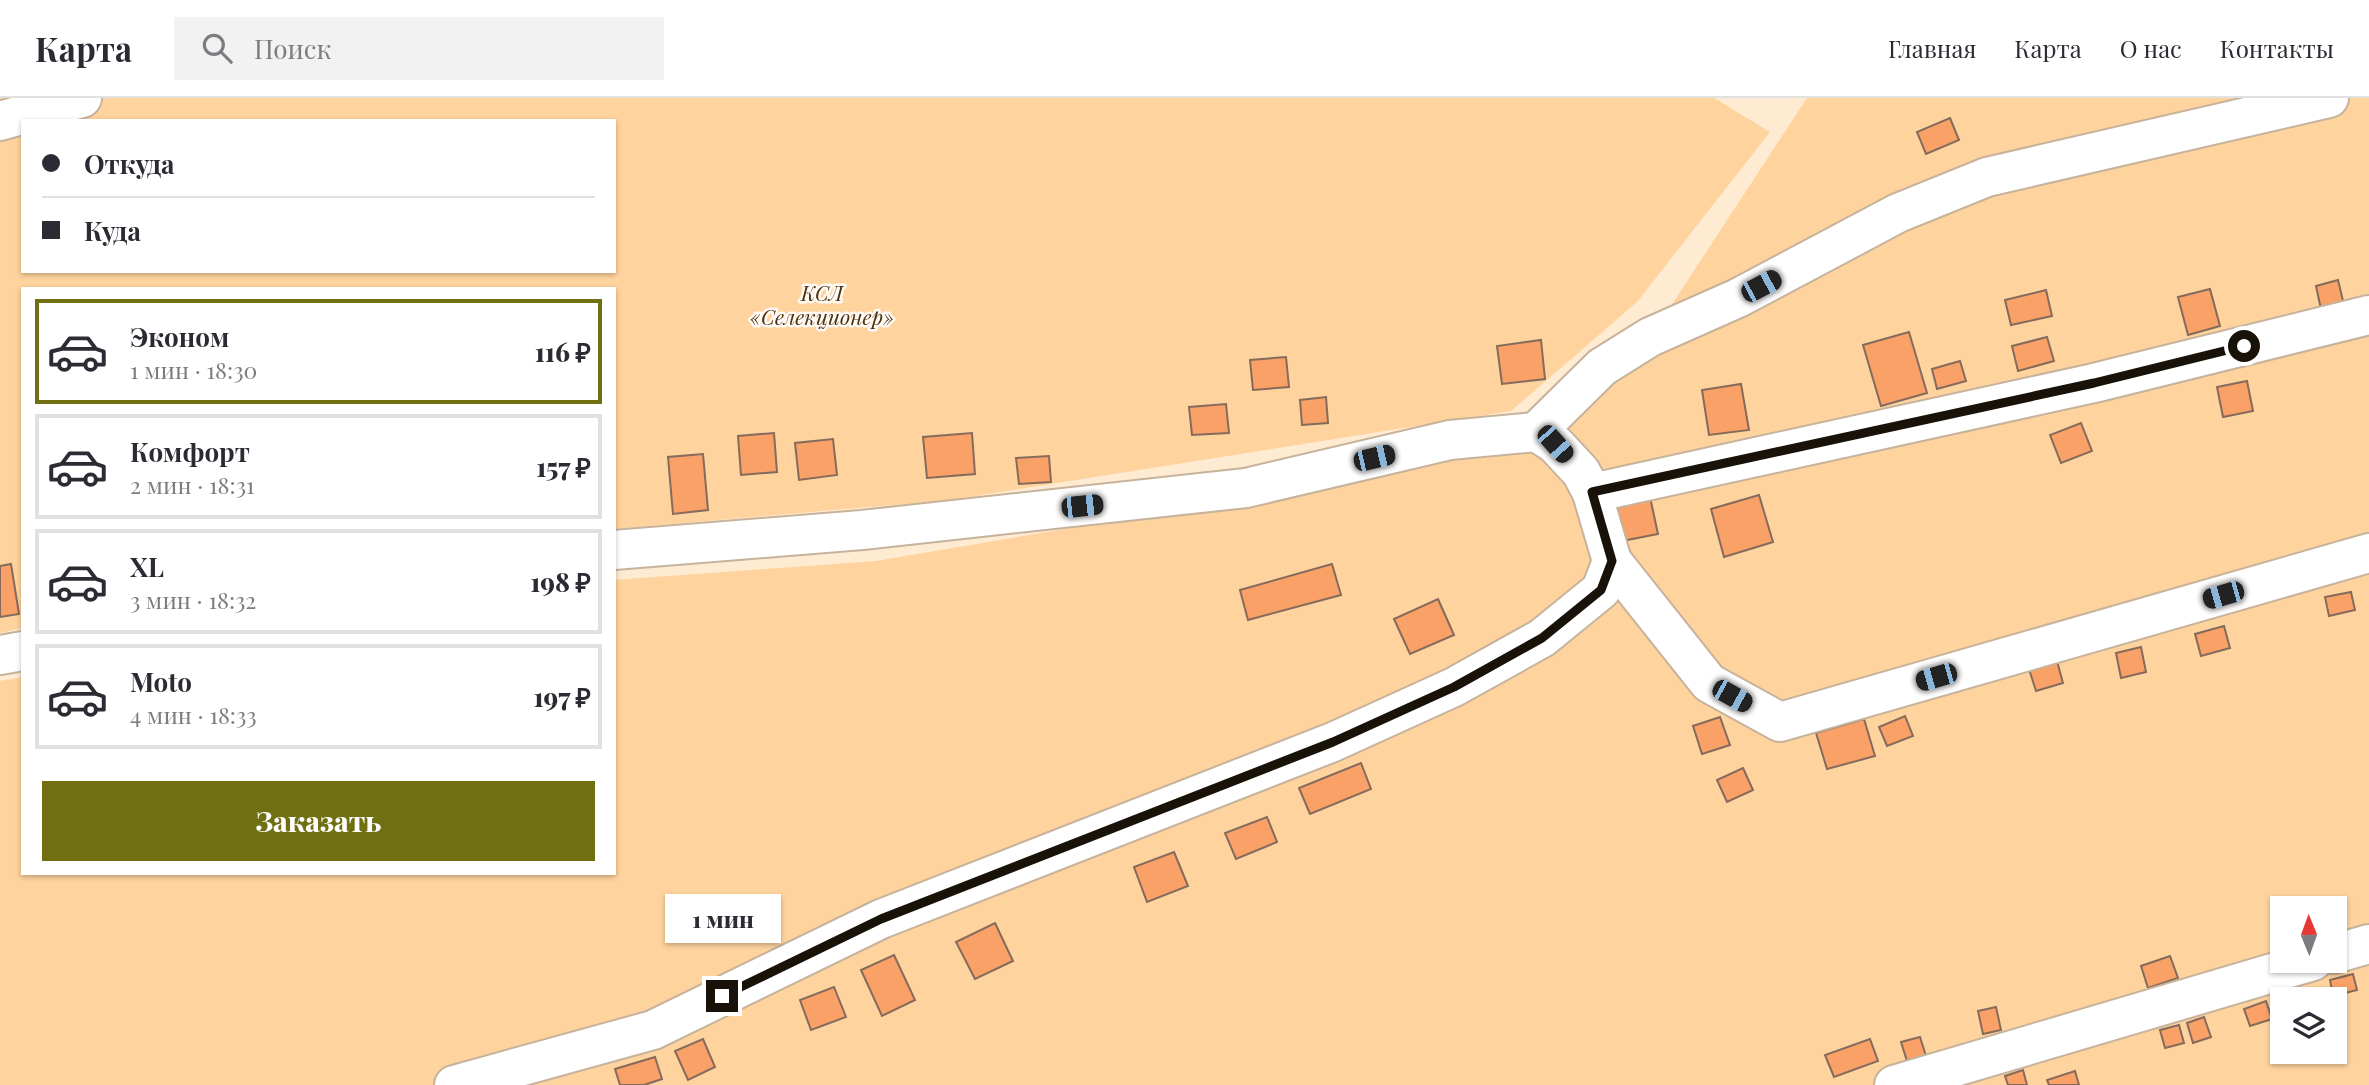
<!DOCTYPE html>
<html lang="ru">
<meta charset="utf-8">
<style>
:root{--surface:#fff;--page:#f2f2f3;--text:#2b2b33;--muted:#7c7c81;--line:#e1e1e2;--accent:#707012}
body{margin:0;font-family:"Playfair Display",serif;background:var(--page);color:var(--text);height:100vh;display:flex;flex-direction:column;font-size:26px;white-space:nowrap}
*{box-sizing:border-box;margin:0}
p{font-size:23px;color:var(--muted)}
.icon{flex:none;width:38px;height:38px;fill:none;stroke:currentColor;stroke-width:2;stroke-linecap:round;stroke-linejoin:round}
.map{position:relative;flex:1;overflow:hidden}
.sheet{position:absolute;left:21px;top:189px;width:595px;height:588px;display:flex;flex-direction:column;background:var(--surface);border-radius:0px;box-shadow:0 2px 5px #0004}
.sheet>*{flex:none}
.banner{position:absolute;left:21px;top:21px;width:595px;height:154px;border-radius:0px;box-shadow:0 2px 5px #0004;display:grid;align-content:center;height:154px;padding:0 21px;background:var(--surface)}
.needle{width:46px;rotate:359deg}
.fabs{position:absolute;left:2270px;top:798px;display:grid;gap:14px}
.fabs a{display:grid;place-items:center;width:77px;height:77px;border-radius:0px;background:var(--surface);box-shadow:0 2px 5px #0004;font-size:35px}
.end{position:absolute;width:32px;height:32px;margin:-16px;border:9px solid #191209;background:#fff;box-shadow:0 0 0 4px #fff}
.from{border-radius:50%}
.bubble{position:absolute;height:49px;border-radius:0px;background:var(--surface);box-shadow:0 2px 5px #0004;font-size:23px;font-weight:800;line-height:49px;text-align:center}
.car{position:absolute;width:21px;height:42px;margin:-21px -10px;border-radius:9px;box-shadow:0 0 5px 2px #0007;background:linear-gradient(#222 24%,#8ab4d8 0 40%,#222 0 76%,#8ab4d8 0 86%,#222 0)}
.banner b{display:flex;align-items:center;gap:24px;height:66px;font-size:26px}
.banner b+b{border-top:2px solid var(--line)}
.banner i{width:18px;height:18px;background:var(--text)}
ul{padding:12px 0 0;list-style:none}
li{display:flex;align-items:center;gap:21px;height:105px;margin:0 14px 10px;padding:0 7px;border:4px solid var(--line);border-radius:0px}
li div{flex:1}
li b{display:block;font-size:26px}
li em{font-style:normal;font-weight:800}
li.current{border-color:var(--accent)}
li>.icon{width:63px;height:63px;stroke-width:1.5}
.primary-button{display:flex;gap:14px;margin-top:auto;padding:14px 21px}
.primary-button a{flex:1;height:80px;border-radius:0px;background:var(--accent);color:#fff;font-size:28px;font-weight:800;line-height:80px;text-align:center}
header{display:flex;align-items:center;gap:42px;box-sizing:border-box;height:98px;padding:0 35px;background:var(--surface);border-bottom:2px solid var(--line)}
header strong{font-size:33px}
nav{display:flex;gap:38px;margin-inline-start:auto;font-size:24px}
.search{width:490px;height:63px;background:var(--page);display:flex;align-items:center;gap:18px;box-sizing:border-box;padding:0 24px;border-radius:0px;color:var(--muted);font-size:26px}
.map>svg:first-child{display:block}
</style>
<header>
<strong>Карта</strong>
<div class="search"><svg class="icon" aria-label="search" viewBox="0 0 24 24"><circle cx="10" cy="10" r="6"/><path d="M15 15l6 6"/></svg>Поиск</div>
<nav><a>Главная</a><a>Карта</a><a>О нас</a><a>Контакты</a></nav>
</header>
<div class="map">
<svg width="2369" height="987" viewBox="0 0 2369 987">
<rect width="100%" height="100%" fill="#ffead2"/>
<g fill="#ffd39d" fill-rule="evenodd">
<path d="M0,0H1714L1770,34L1637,204L1511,313L950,402L614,431V191H23V530L0,535ZM23,23H614V173H23Z"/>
<path d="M1807,0H2369V987H0V583L23,579V775H614V482L876,463L1190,410L1520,345L1663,220ZM2282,810H2334V863H2282ZM2282,901H2334V954H2282Z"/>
</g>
<g fill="#f9a167" stroke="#846b5c" stroke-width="2">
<path d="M1950,20L1959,42L1926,56L1917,34Z"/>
<path d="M2338,182L2345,211L2322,216L2316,188Z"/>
<path d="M2210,191L2220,228L2188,237L2178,199Z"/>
<path d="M2046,192L2052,218L2011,227L2005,202Z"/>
<path d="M1909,234L1927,295L1881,308L1863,247Z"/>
<path d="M2047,239L2054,263L2018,273L2012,248Z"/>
<path d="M1541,242L1545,281L1502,286L1497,248Z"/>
<path d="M1286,259L1289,289L1253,292L1250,262Z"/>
<path d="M1960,263L1966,283L1937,291L1932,271Z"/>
<path d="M2247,283L2253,313L2223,319L2217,289Z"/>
<path d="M1741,286L1749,332L1709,337L1702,292Z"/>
<path d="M1326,299L1328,325L1302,327L1300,302Z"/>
<path d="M1226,306L1229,335L1192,337L1189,309Z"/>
<path d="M2081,325L2092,353L2061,365L2050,337Z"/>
<path d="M774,335L777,374L741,377L738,338Z"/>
<path d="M972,335L975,376L927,380L923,339Z"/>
<path d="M833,341L837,377L799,382L795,345Z"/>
<path d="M703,356L708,412L673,416L668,359Z"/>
<path d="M1049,358L1051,384L1019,386L1016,360Z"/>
<path d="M1759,397L1773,444L1724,459L1711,411Z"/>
<path d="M1650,399L1658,436L1622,443L1615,406Z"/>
<path d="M11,466L19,516L0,519V468Z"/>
<path d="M1332,466L1341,497L1248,522L1240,492Z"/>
<path d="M2351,494L2355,512L2329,518L2325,499Z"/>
<path d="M1438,501L1454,537L1410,556L1394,521Z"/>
<path d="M2224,528L2230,550L2201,558L2195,536Z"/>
<path d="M2141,549L2146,574L2121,580L2116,555Z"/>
<path d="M2057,563L2063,585L2036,593L2029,571Z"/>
<path d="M1905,618L1913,638L1887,648L1879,629Z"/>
<path d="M1720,619L1730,647L1702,656L1693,628Z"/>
<path d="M1864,621L1875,658L1827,671L1816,635Z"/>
<path d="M1361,665L1371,691L1310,716L1299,690Z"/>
<path d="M1743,670L1753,692L1727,704L1717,682Z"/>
<path d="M1267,719L1277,744L1236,761L1225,735Z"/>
<path d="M1174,754L1188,788L1147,804L1134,769Z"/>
<path d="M995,825L1013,863L975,881L956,844Z"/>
<path d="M894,857L915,902L882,918L861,872Z"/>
<path d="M2170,858L2178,880L2148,890L2141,868Z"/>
<path d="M2353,876L2357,892L2333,898L2330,882Z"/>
<path d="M834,889L846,919L811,932L800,902Z"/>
<path d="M2266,903L2272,921L2250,928L2244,911Z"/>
<path d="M1996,909L2001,932L1983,936L1978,913Z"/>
<path d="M2204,919L2211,939L2193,945L2187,925Z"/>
<path d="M2179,927L2184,945L2165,950L2160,932Z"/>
<path d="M1920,939L1926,958L1907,963L1901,944Z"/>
<path d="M703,941L715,969L688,982L675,953Z"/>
<path d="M1870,941L1878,963L1834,979L1825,957Z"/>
<path d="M655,959L662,981L644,987H620L615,971Z"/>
<path d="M2023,972L2027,987H2008L2005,978Z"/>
<path d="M2075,973L2079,987H2049L2047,982Z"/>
</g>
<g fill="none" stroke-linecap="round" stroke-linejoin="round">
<g stroke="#c7b39c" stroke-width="42">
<g id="minor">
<path d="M0,23L82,0"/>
<path d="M1536,334L1602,269L1650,239L1738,200L1898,115L1987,79L2329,0"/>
<path d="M1592,395L2094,285L2369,217"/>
<path d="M1612,463L1709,585L1780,624L2369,455"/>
<path d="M0,557L23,553"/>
<path d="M2334,856L2369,846"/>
<path d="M454,987L653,932L881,821L1333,644L1454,589L1542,540L1601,492L1612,463L1592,395L1581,374L1555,346L1536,334L1450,342L1246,390L862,432L614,452"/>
<path d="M1894,987L2313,863"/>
</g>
</g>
<use href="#minor" stroke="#fff" stroke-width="38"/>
</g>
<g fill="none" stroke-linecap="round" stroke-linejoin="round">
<path stroke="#191209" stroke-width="9" d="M722,898L881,821L1333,644L1454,589L1542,540L1601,492L1612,463L1592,394L2094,285L2244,248"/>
</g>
<g text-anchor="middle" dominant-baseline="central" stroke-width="5" stroke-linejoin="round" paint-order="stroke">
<g font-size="21" font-style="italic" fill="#4b310b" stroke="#fffaf6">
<text x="822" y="194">КСЛ<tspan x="822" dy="24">«Селекционер»</tspan></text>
</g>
</g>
</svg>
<div class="fabs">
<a><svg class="needle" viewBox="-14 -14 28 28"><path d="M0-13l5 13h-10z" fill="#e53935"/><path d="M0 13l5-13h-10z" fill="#7c7c81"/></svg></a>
<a><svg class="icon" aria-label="layers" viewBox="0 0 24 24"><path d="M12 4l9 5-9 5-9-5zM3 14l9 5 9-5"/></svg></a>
</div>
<i class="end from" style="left:2244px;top:248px"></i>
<i class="end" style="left:722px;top:898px"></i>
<div class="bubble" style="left:665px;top:796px;width:116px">1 мин</div>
<i class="car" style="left:1761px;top:188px;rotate:62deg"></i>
<i class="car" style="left:1555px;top:346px;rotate:138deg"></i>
<i class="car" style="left:1374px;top:360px;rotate:77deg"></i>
<i class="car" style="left:1082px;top:408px;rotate:84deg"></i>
<i class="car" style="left:2223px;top:497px;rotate:254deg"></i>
<i class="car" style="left:1936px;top:579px;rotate:254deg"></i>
<i class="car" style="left:1732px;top:598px;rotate:119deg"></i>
<div class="banner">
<b><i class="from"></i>Откуда</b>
<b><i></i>Куда</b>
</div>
<section class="sheet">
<ul>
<li class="current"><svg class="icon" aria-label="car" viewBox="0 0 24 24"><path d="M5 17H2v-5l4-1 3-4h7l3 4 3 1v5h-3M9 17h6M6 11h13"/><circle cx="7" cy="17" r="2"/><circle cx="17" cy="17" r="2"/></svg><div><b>Эконом</b><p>1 мин · 18:30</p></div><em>116 ₽</em></li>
<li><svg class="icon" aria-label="car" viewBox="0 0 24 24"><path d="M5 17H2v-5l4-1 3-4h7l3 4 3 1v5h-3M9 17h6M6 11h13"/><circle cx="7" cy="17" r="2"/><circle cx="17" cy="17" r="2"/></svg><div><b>Комфорт</b><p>2 мин · 18:31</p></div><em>157 ₽</em></li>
<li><svg class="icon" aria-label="car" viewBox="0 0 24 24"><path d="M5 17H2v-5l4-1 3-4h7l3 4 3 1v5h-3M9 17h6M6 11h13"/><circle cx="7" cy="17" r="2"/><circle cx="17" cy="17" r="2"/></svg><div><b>XL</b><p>3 мин · 18:32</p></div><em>198 ₽</em></li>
<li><svg class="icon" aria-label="car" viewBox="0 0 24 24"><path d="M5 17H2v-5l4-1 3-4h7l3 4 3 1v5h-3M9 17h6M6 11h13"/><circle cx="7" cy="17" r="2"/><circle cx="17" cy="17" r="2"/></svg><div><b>Moto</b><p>4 мин · 18:33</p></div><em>197 ₽</em></li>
</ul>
<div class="primary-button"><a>Заказать</a></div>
</section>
</div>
